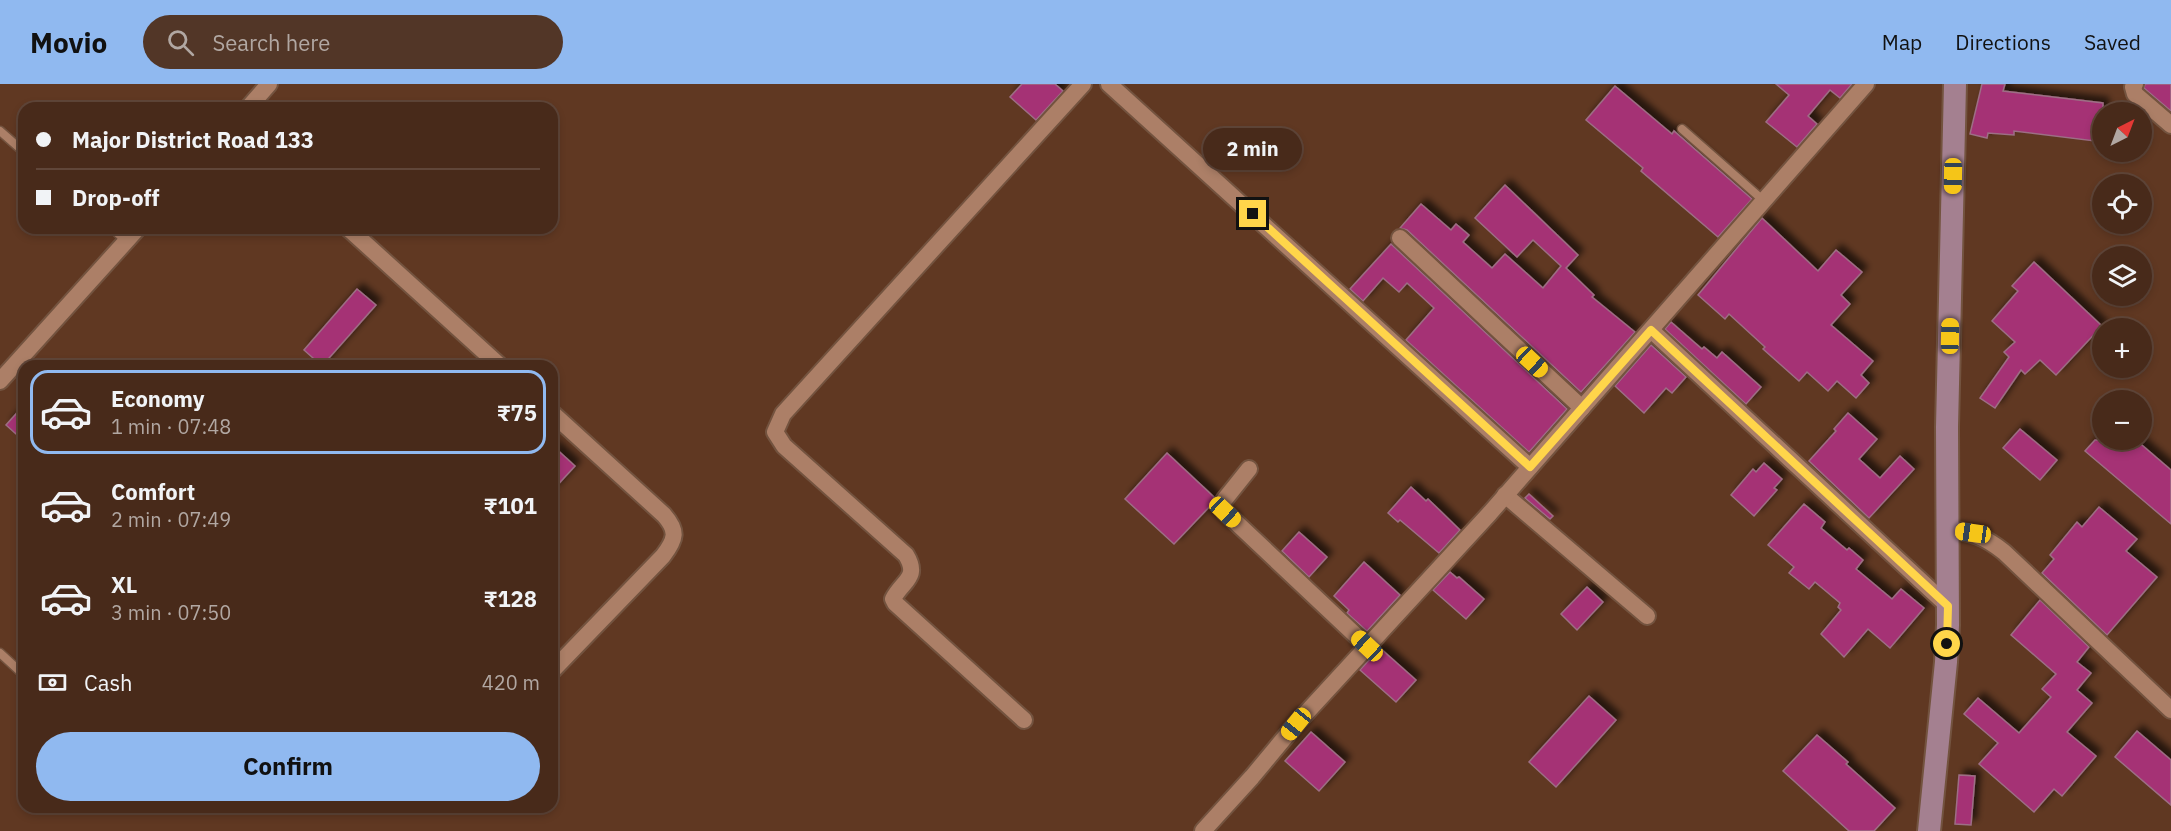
<!DOCTYPE html>
<meta charset="utf-8">
<style>
:root{--surface:#482a1a;--page:#523627;--text:#f1f3f6;--muted:#b1a7a2;--line:#604639;--accent:#90b9f0}
body{margin:0;font-family:"IBM Plex Sans",sans-serif;background:var(--page);color:var(--text);height:100vh;display:flex;flex-direction:column;font-size:22px;white-space:nowrap}
*{box-sizing:border-box;margin:0}
p{font-size:20px;color:var(--muted)}
.icon{flex:none;width:33px;height:33px;fill:none;stroke:currentColor;stroke-width:2;stroke-linecap:round;stroke-linejoin:round}
.map{position:relative;flex:1;overflow:hidden}
.details{position:absolute;left:18px;top:276px;width:540px;height:453px;display:flex;flex-direction:column;background:var(--surface);border-radius:18px;box-shadow:0 3px 9px #0003,0 0 0 2px var(--line)}
.details>*{flex:none}
.banner{position:absolute;left:18px;top:18px;width:540px;height:132px;border-radius:18px;box-shadow:0 3px 9px #0003,0 0 0 2px var(--line);display:grid;align-content:center;height:132px;padding:0 18px;background:var(--surface)}
.needle{width:39px;rotate:42deg}
.tools{position:absolute;left:2092px;top:18px;display:grid;gap:12px}
.tools a{display:grid;place-items:center;width:60px;height:60px;border-radius:50%;background:var(--surface);box-shadow:0 3px 9px #0003,0 0 0 2px var(--line);font-size:30px}
.end{position:absolute;width:27px;height:27px;margin:-14px;border:8px solid #ffd54a;background:#111;box-shadow:0 0 0 3px #111}
.from{border-radius:50%}
.bubble{position:absolute;height:42px;border-radius:21px;background:var(--surface);box-shadow:0 3px 9px #0003,0 0 0 2px var(--line);font-size:20px;font-weight:800;line-height:42px;text-align:center}
.car{position:absolute;width:18px;height:36px;margin:-18px -9px;border-radius:8px;box-shadow:0 0 4px 2px #0007;background:linear-gradient(#f5c518 24%,#345 0 40%,#f5c518 0 76%,#345 0 86%,#f5c518 0)}
.banner b{display:flex;align-items:center;gap:21px;height:57px;font-size:22px}
.banner b+b{border-top:2px solid var(--line)}
.banner i{width:15px;height:15px;background:var(--text)}
ul{padding:10px 0 0;list-style:none}
li{display:flex;align-items:center;gap:18px;height:84px;margin:0 12px 9px;padding:0 6px;border:3px solid transparent;border-radius:18px}
li div{flex:1}
li b{display:block;font-size:22px}
li em{font-style:normal;font-weight:800}
li.on{border-color:var(--accent)}
li>.icon{width:54px;height:54px;stroke-width:1.5}
.pay{display:flex;align-items:center;gap:15px;height:66px;padding:0 18px;font-size:22px}
.pay p{margin-inline-start:auto}
.button{display:flex;gap:12px;margin-top:auto;padding:12px 18px}
.button a{flex:1;height:69px;border-radius:36px;background:var(--accent);color:#111;font-size:24px;font-weight:800;line-height:69px;text-align:center}
header{display:flex;align-items:center;gap:36px;box-sizing:border-box;height:84px;padding:0 30px;background:var(--accent);color:#111}
header strong{font-size:28px}
nav{display:flex;gap:33px;margin-inline-start:auto;font-size:21px}
.search{width:420px;height:54px;background:var(--page);display:flex;align-items:center;gap:15px;box-sizing:border-box;padding:0 21px;border-radius:33px;color:var(--muted);font-size:22px}
.map>svg:first-child{display:block}
</style>
<header>
<strong>Movio</strong>
<div class="search"><svg class="icon" aria-label="search" viewBox="0 0 24 24"><circle cx="10" cy="10" r="6"/><path d="M15 15l6 6"/></svg>Search here</div>
<nav><a>Map</a><a>Directions</a><a>Saved</a></nav>
</header>
<div class="map">
<svg width="2171" height="747" viewBox="0 0 2171 747">
<defs>
<filter id="shadow"><feDropShadow dx="5.5" dy="-5.5" stdDeviation="3" flood-color="#0009"/></filter>
</defs>
<rect width="100%" height="100%" fill="#603822"/>
<g fill="#a53075" stroke="#9d6e85" stroke-width="1.5" filter="url(#shadow)">
<path d="M1022,0H1055L1063,7L1036,36L1010,13Z"/>
<path d="M1776,0H1852L1840,14L1830,6L1808,32L1817,40L1797,63L1766,38L1789,11Z"/>
<path d="M1982,0H2005L2003,7L2103,19V58L2014,47V51L1988,49L1987,54L1970,50Z"/>
<path d="M2145,0H2171V27L2144,4Z"/>
<path d="M1615,2L1672,50L1674,47L1752,115L1718,153L1641,87L1643,84L1586,36Z"/>
<path d="M1505,101L1578,171L1566,184L1594,211L1592,213L1635,248L1581,308L1407,146L1400,144L1421,120L1451,146L1456,140L1469,151L1463,158L1492,184L1505,170L1543,204L1561,182L1533,156L1517,173L1475,134Z"/>
<path d="M1762,134L1818,187L1836,166L1862,188L1841,211L1850,220L1831,241L1873,277L1861,291L1869,299L1856,314L1837,297L1828,307L1807,288L1799,297L1763,265L1765,263L1729,230L1725,235L1698,211Z"/>
<path d="M1391,160L1567,325L1529,368L1406,256L1434,224L1407,199L1399,208L1383,194L1363,217L1350,205Z"/>
<path d="M2034,178L2102,242L2056,291L2040,276L2025,290L2021,286L1995,324L1980,314L2009,273L2004,268L2015,258L1992,237L2018,207L2012,202Z"/>
<path d="M357,205L376,221L322,282L304,266Z"/>
<path d="M1671,238L1702,265L1704,263L1717,274L1722,268L1761,303L1746,320L1665,245Z"/>
<path d="M1651,261L1686,293L1672,309L1666,304L1644,329L1615,302Z"/>
<path d="M24,321V357L6,341Z"/>
<path d="M1848,329L1877,355L1859,375L1880,394L1900,372L1914,385L1869,434L1809,377L1836,347L1834,345Z"/>
<path d="M2020,345L2057,376L2040,396L2003,364Z"/>
<path d="M2095,356H2136L2171,386V440L2085,367Z"/>
<path d="M552,361L575,382L552,407Z"/>
<path d="M1167,369L1214,413L1212,420L1174,460L1125,415Z"/>
<path d="M1764,379L1782,395L1774,404L1777,406L1754,432L1731,411L1753,385L1756,388Z"/>
<path d="M1411,403L1426,417L1428,415L1460,446L1439,469L1400,436L1398,438L1388,429Z"/>
<path d="M1529,410L1553,432L1550,435L1525,414Z"/>
<path d="M1804,420L1825,438L1821,444L1847,466L1849,464L1863,476L1856,485L1892,515L1901,505L1924,524L1890,564L1868,545L1844,573L1821,550L1841,526L1838,523L1840,519L1815,498L1809,505L1789,489L1794,483L1768,461Z"/>
<path d="M2099,423L2137,455L2126,467L2157,493L2107,551L2042,489L2054,475L2050,471L2077,438L2082,443Z"/>
<path d="M1299,448L1327,473L1309,493L1282,467Z"/>
<path d="M1364,478L1400,511L1367,547L1347,529L1349,526L1334,512Z"/>
<path d="M1450,488L1457,494L1459,493L1484,515L1466,535L1433,506Z"/>
<path d="M1587,503L1603,518L1577,546L1561,530Z"/>
<path d="M2040,516L2089,563L2077,578L2091,589L2077,606L2092,619L2067,648L2096,672L2062,712L2054,705L2034,728L1979,680L1998,659L1964,630L1978,614L2019,649L2051,613L2042,605L2056,590L2011,551Z"/>
<path d="M1380,564L1416,596L1396,618L1360,586Z"/>
<path d="M1589,612L1616,636L1556,703L1529,678Z"/>
<path d="M2137,647L2171,676V721L2115,673Z"/>
<path d="M1311,648L1345,678L1319,707L1285,677Z"/>
<path d="M1817,651L1848,678L1846,680L1895,724L1874,747H1849L1783,687Z"/>
<path d="M1959,691L1975,692L1971,741L1955,740Z"/>
</g>
<g fill="none" stroke-linecap="round" stroke-linejoin="round">
<g stroke="#73533f" stroke-width="11">
<g id="service">
<path d="M1682,45L1764,117"/>
<path d="M0,47L24,68"/>
<path d="M112,144L126,157"/>
<path d="M0,569L24,591"/>
</g>
</g>
<g stroke="#73533f" stroke-width="20">
<g id="minor">
<path d="M1109,0L1530,383"/>
<path d="M2135,0L2133,3L2135,10L2171,41"/>
<path d="M248,24L269,0"/>
<path d="M348,144L500,282"/>
<path d="M1400,154L1582,324"/>
<path d="M1651,246L1948,522"/>
<path d="M0,297L138,144"/>
<path d="M552,329L664,431C678,447 676,455 663,472L552,587"/>
<path d="M1249,385L1225,415L1222,420L1225,428L1367,562"/>
<path d="M1505,411L1647,532"/>
<path d="M1948,445C1973,449 1984,452 2004,468L2171,626"/>
<path d="M1024,636L895,519L893,515C902,497 920,494 906,471L784,362L775,348L783,330L1083,0"/>
<path d="M1203,747L1252,693L1296,640L1490,429L1866,0"/>
</g>
</g>
<g stroke="#73533f" stroke-width="26">
<path id="secondary" d="M1929,747L1946,578L1948,541L1947,343L1955,0"/>
</g>
<use href="#service" stroke="#ac7f67" stroke-width="8"/>
<use href="#minor" stroke="#ac7f67" stroke-width="16"/>
<use href="#secondary" stroke="#a48090" stroke-width="22"/>
</g>
<g fill="none" stroke-linecap="round" stroke-linejoin="round">
<path stroke="#ffd54a" stroke-width="8" d="M1253,130L1530,383L1651,246L1948,522L1947,560"/>
</g>
</svg>
<div class="tools">
<a><svg class="needle" viewBox="-14 -14 28 28"><path d="M0-13l5 13h-10z" fill="#e53935"/><path d="M0 13l5-13h-10z" fill="#b1a7a2"/></svg></a>
<a><svg class="icon" aria-label="locate" viewBox="0 0 24 24"><circle cx="12" cy="12" r="6"/><path d="M12 2v4M12 18v4M2 12h4M18 12h4"/></svg></a>
<a><svg class="icon" aria-label="layers" viewBox="0 0 24 24"><path d="M12 4l9 5-9 5-9-5zM3 14l9 5 9-5"/></svg></a>
<a>+</a>
<a>−</a>
</div>
<i class="end from" style="left:1947px;top:560px"></i>
<i class="end" style="left:1253px;top:130px"></i>
<div class="bubble" style="left:1203px;top:44px;width:99px">2 min</div>
<i class="car" style="left:1953px;top:92px;rotate:181deg"></i>
<i class="car" style="left:1950px;top:252px;rotate:1deg"></i>
<i class="car" style="left:1532px;top:278px;rotate:133deg"></i>
<i class="car" style="left:1225px;top:428px;rotate:133deg"></i>
<i class="car" style="left:1973px;top:449px;rotate:278deg"></i>
<i class="car" style="left:1367px;top:562px;rotate:313deg"></i>
<i class="car" style="left:1296px;top:640px;rotate:219deg"></i>
<div class="banner">
<b><i class="from"></i>Major District Road 133</b>
<b><i></i>Drop-off</b>
</div>
<section class="details">
<ul>
<li class="on"><svg class="icon" aria-label="car" viewBox="0 0 24 24"><path d="M5 17H2v-5l4-1 3-4h7l3 4 3 1v5h-3M9 17h6M6 11h13"/><circle cx="7" cy="17" r="2"/><circle cx="17" cy="17" r="2"/></svg><div><b>Economy</b><p>1 min · 07:48</p></div><em>₹75</em></li>
<li><svg class="icon" aria-label="car" viewBox="0 0 24 24"><path d="M5 17H2v-5l4-1 3-4h7l3 4 3 1v5h-3M9 17h6M6 11h13"/><circle cx="7" cy="17" r="2"/><circle cx="17" cy="17" r="2"/></svg><div><b>Comfort</b><p>2 min · 07:49</p></div><em>₹101</em></li>
<li><svg class="icon" aria-label="car" viewBox="0 0 24 24"><path d="M5 17H2v-5l4-1 3-4h7l3 4 3 1v5h-3M9 17h6M6 11h13"/><circle cx="7" cy="17" r="2"/><circle cx="17" cy="17" r="2"/></svg><div><b>XL</b><p>3 min · 07:50</p></div><em>₹128</em></li>
</ul>
<div class="pay"><svg class="icon" aria-label="cash" viewBox="0 0 24 24"><path d="M3 7h18v10H3z"/><circle cx="12" cy="12" r="2"/></svg>Cash<p>420 m</p></div>
<div class="button"><a>Confirm</a></div>
</section>
</div>
